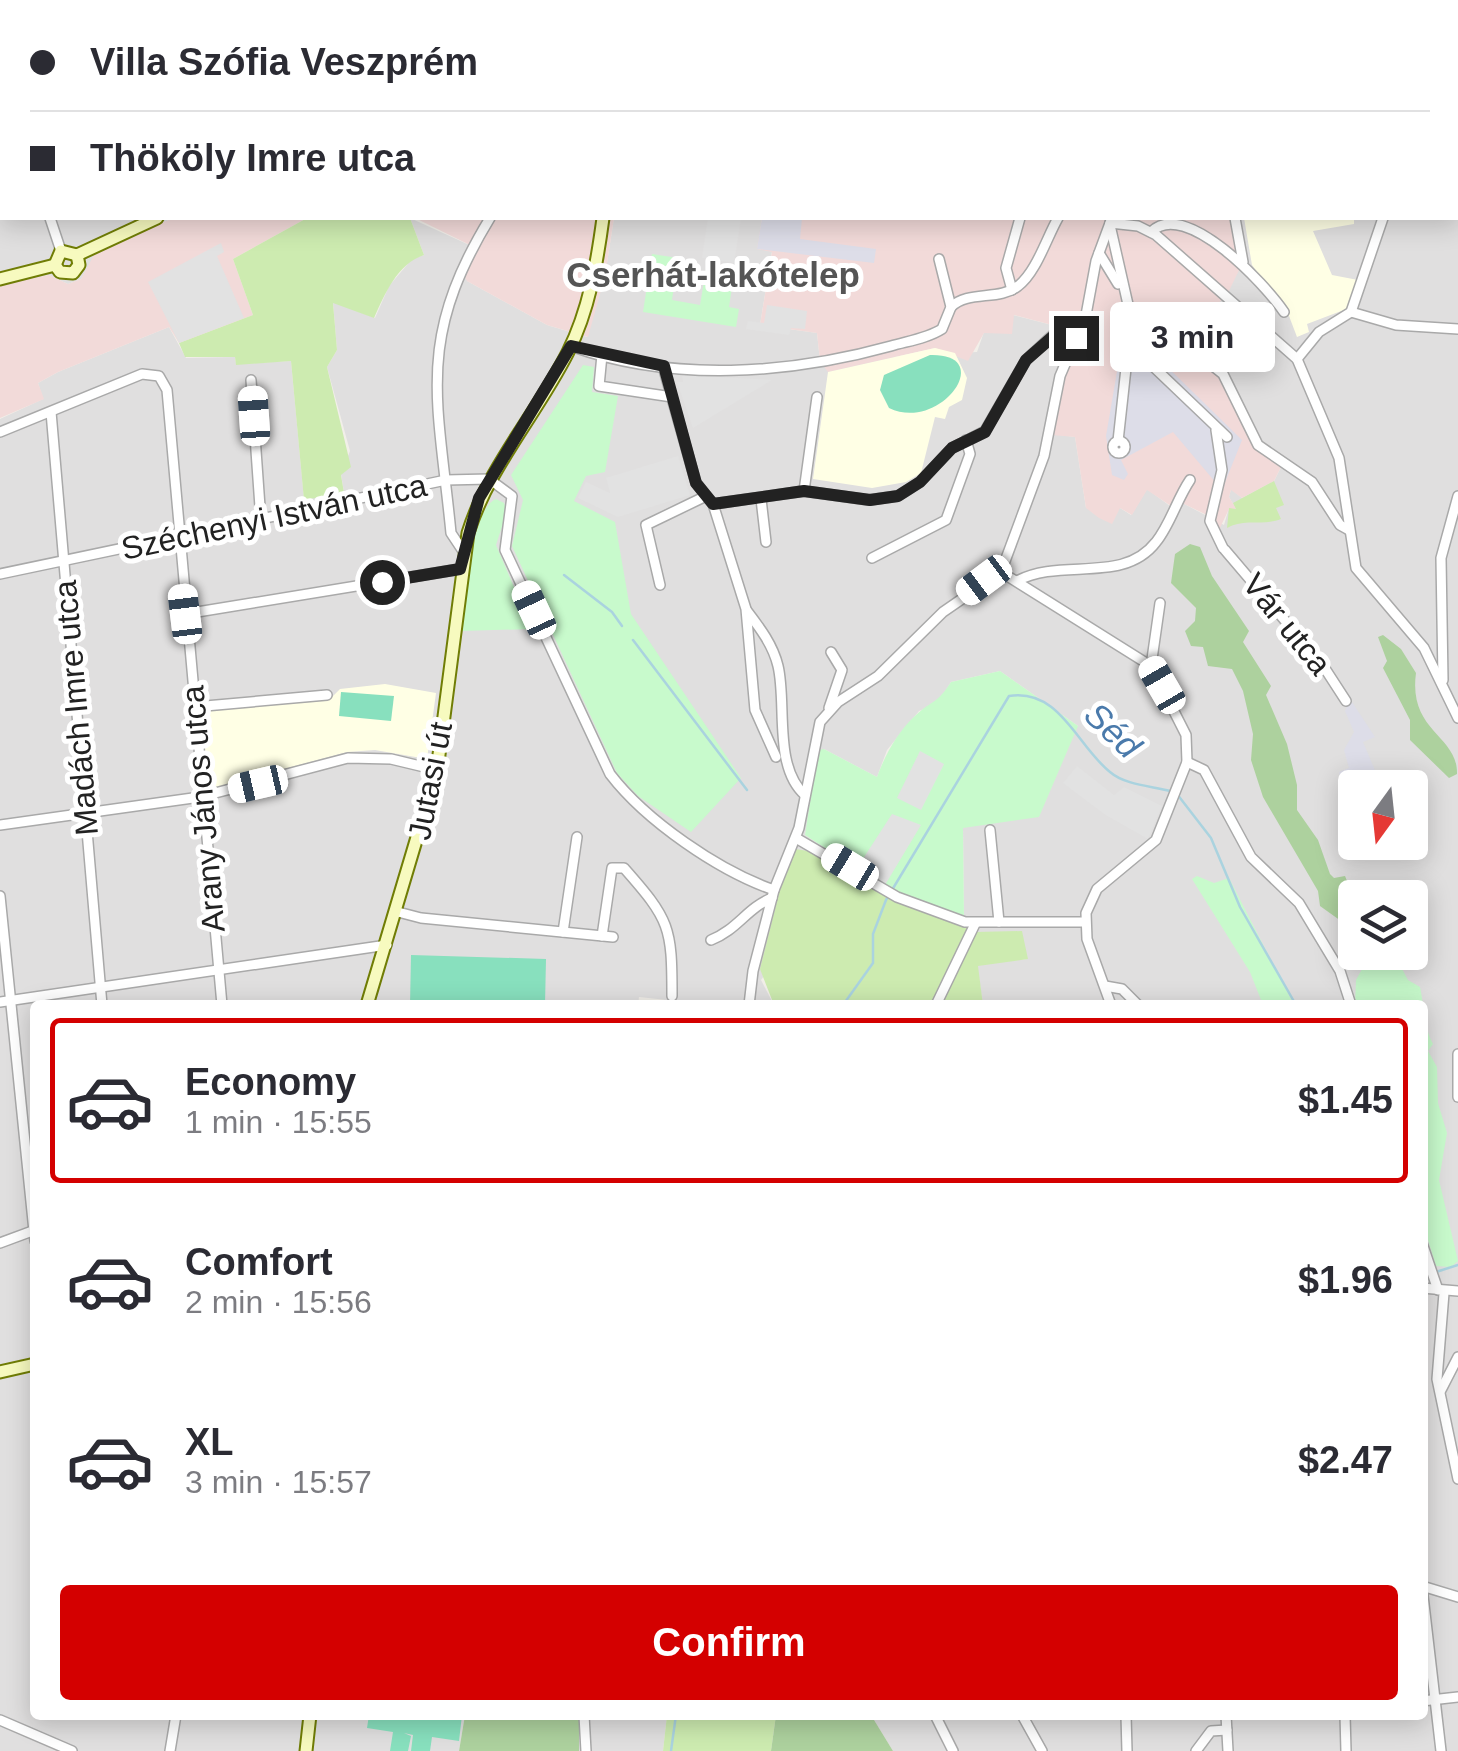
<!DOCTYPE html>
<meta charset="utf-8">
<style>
:root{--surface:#fff;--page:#f7f7f7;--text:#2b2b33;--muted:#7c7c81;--line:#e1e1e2;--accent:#d40000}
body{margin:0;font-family:Helvetica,sans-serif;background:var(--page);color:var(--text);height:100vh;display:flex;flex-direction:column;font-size:38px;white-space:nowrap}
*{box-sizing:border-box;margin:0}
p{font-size:32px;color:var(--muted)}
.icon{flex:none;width:55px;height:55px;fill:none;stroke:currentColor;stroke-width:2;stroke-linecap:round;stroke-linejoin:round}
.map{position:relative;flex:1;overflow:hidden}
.drawer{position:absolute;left:30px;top:1000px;width:1398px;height:720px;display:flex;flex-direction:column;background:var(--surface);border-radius:10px;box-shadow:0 5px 25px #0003}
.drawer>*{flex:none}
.guide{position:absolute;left:0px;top:0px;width:1460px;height:220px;box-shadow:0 5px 25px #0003;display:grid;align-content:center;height:220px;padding:0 30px;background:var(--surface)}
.needle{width:65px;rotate:195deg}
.fabs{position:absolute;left:1338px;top:770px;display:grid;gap:20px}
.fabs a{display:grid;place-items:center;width:90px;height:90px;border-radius:10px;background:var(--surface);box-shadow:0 5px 25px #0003;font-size:50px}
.end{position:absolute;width:45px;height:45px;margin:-22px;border:12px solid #222;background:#fff;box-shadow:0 0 0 5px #fff}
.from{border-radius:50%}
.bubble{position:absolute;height:70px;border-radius:10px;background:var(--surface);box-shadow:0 5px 25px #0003;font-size:32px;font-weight:700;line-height:70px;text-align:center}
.car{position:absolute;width:30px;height:60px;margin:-30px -15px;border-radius:12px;box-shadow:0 0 8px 2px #0007;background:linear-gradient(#fff 24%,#345 0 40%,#fff 0 76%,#345 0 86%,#fff 0)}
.guide b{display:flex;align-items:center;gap:35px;height:95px;font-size:38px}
.guide b+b{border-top:2px solid var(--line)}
.guide i{width:25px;height:25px;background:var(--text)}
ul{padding:18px 0 0;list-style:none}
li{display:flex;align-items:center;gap:30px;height:165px;margin:0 20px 15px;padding:0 10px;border:5px solid transparent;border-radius:10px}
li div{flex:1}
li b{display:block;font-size:38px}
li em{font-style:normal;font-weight:700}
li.selected{border-color:var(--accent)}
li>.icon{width:90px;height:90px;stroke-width:1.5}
.action{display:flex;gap:20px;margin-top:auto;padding:20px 30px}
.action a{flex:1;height:115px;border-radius:10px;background:var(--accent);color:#fff;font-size:40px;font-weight:700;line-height:115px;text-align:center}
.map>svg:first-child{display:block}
</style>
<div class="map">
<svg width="1458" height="1751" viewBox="0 0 1458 1751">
<rect width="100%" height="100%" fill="#f2efe9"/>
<g fill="#e0dfdf" fill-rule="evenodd">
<path d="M0,0H662L664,2H2V218H173L96,253L81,279L68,284L49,275L0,285Z"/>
<path d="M991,0H1458V1751H893L871,1715H1422V1005H983L977,965L1027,959L975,932L964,920L963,828L1078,726L1000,671L951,682L937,704L919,711L887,750L877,777L824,749L805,835L850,863L761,980L774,1005H713L639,997L638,1005H35V1715H465L459,1751H0V419L43,399L38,383L58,372L169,327L186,358L235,357L236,364L291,361L304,499L344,493L341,474L350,451L327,367L337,350L333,302L375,318L389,286L412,259L424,255L410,218L476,248L467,281L547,325L587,337L605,276L614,218H762L758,249L772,251L760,325L817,333L820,361L977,352L984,332H993L1013,315L1079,332L1052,434L1075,437L1086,508H1120L1131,515L1147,489L1170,506L1175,499L1224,525L1229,508L1236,509L1229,497L1231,489L1242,498L1274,481L1284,461L1258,445L1174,335L1202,318L1236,218H1458V2ZM1355,788H1410V842H1355ZM1355,898H1410V952H1355Z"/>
<path d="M579,1715H667L663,1751H579Z"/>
</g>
<g fill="#f2dad9">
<path d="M173,218H307L233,259L253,315L179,343L169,327L58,372L38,383L44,399L0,418V285L49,275L68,284L81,279L95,253Z"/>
<path d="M415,218H614L605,276L588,337L547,325L467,281L462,272L476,248Z"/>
<path d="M762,218H1236L1243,262L1226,297L1175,335L1216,368L1252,438L1284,461L1274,481L1242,498L1231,490L1229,497L1237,510L1229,509L1217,534L1213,518L1176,500L1171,506L1147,490L1132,515L1120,508L1112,524L1099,518L1086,508L1075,437L1052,435L1061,380L1079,332L1014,315L1012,334L984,333L968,361L935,348L828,372L820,361L817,333L760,325L772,252L757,249Z"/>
</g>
<g fill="#ffffe5">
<path d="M1244,218H1354V224L1313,231L1332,275L1358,280L1349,308L1307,324L1309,332L1297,337L1289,316L1252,265Z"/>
<path d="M935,348L955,353L967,378L962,400L949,407L945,419L935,417L921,473L906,482L872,488L813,479L828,372Z"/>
<path d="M385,684L436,693L427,759L375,750L347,752L206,790L200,711L329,700L340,689Z"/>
</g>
<g fill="#cdebb0">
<path d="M307,218H410L424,255C397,264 385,294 374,318L333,303L337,350L327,367L351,467L341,475L344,493L304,500L291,361L236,365L235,357H185L179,343L253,315L233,259Z"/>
<path d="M1274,481L1284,505L1276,508L1281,519C1263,526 1243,518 1227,528L1229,508L1236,509L1233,503Z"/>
<path d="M795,849L808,851L844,871L850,863L896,894L964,920L975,932L1022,931L1028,959L978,966L983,1005H774L760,969L785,869Z"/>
<path d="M667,1715H776L771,1751H663Z"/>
</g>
<g fill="#add19e">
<path d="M1190,544L1200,547L1212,576L1249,631L1243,642L1271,686L1266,695L1287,744L1297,785V810L1318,840L1330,874L1334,878L1345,876L1355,900V931L1320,906L1318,891L1263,797L1251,760L1253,734L1243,691L1232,669L1208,666L1203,647L1191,646L1185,631L1195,621L1196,608L1171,583L1175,554Z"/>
<path d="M1383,635L1401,649L1416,673C1408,732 1458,735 1457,774L1449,778L1410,740V720L1383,668L1387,661L1378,637Z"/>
<path d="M465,1715H579V1751H459Z"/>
<path d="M776,1715H871L893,1751H771Z"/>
</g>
<g fill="#c8facc">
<path d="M652,254L678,258L672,300L700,305L707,263L735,267L729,307L739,309L736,327L643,312Z"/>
<path d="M583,365L594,367L592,392L618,396L605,472L586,476L574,501L615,522L631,614L741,778L691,832L638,796L617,773L512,546L523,500L511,475Z"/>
<path d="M496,499L504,503L507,511L496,545L532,629L461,631C464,605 471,508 496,499Z"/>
<path d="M1000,671L1078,726L1039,817L963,828L964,920L896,894L805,835L818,750L824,749L877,777C885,755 898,731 916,715C932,700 937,704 951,682Z"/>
<path d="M1197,876L1214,883L1229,878L1294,1005H1263L1250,972L1192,879Z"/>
<path d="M1339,942L1355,948V952L1400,965L1408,980L1420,987C1424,1006 1424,1028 1433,1044L1428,1051L1437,1067L1438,1103L1447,1133L1439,1180L1458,1261L1451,1267L1436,1266L1423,1224L1422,1005H1355L1356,980L1362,969Z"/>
</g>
<g fill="#88e0be">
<path d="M930,355C998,353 940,433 889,408L880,390L884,375Z"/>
<path d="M341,692L394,696L391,721L339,716Z"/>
<path d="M411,955L546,959L545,1005H410Z"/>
<path d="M369,1715H462L459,1741L432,1737L430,1751H411L413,1735L404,1733L411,1736L408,1751H390L393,1732L367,1728Z"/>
</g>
<g fill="#e2e2e2">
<path d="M708,218H741L734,263L702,258Z"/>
<path d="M221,243L224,252L217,256L244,318L179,343L148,282Z"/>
<path d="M767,305L807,311L805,329L791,328L789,335L746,329L748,321L764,323Z"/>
<path d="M682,375L772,380L693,428L677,382H683Z"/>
<path d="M678,456L690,495L618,517L578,498L586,482L610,493L606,478Z"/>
<path d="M920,751L944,764L921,810L897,798Z"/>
<path d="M1077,766L1114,795L1124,787L1162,806L1148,839L1104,814L1063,783Z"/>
<path d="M892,814L921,825L885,885L857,868Z"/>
</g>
<g fill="#dddde8">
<path d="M762,218H802L800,239L876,249L874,263L757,249Z"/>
<path d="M1121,348L1138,353L1148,348L1242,440L1222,490L1173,432L1121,460L1128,474L1124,480L1112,475L1106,436Z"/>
<path d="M1350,699L1375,737L1363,742L1382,787L1355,788V796L1346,798L1345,793L1352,791L1348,776L1340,778L1339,772L1349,768L1344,750L1354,732L1345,711Z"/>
</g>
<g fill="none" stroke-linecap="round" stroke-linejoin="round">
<g stroke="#aad3df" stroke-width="2.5">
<path d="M564,575L612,612L622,626"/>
<path d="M633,640L747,790"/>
<path d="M1177,794L1211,838L1240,907L1296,1005"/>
<path d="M843,1005L873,963V934L886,900L1009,696C1060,688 1077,746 1110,772C1125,785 1151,786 1170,791"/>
<path d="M1436,1272L1458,1265"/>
<path d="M671,1751L676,1715"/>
</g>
<g stroke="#a9a9a9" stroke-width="12">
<g id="street">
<path d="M134,0V2"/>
<path d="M228,0L229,2"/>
<path d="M332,0L333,2"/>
<path d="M572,2L574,0"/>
<path d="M0,90L2,96"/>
<path d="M0,113L2,112"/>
<path d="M50,218L61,251"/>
<path d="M1235,218L1243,262"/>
<path d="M1110,223L1138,226L1156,235L1297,359L1339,458L1356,568L1424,648L1458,718"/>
<path d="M1110,225L1139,353L1227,437"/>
<path d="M1151,232C1185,198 1265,284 1284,312"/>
<path d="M1099,253L1118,284"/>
<path d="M1012,290L1006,268L1020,218"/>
<path d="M951,307C968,290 999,301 1018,286C1036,273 1047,237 1058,218"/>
<path d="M1351,312L1396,325L1458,329"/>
<path d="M1136,343L1174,335L1223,374L1258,445L1312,482L1340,525L1349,530"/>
<path d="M571,346C672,383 790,374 891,346C908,341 928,338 942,329L951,307L939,259"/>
<path d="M602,355L599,386L672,397"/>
<path d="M1297,359L1319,332L1351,312L1383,218"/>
<path d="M663,366L696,483L713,504L804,491L869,500L898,496L920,482L952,448L985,431L1026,360L1054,334L1076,338"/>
<path d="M251,380L261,521"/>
<path d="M51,412L102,1005"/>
<path d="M1216,430L1222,470L1210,521L1223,548"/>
<path d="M0,432L142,374L159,376L167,390L222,1005"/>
<circle cx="1119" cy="447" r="6"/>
<path d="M1118,441L1130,332"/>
<path d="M804,491L817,397"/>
<path d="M761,499L766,542"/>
<path d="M713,504L746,609L755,710L776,757"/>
<path d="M1225,550L1322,664L1346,701"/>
<path d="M463,551L451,533C438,399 415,341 490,218"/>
<path d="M872,558L946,520L970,454L966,440"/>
<path d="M1001,572L1151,666L1186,735L1187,762L1156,840L1097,889L1086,913L1087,939L1111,1005"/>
<path d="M1001,572L1044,456L1060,376L1086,315L1096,261L1110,223"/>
<path d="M0,574L446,480L489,479L512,496L505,550L610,774C646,821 719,871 774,890"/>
<path d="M1017,581C1061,557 1123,585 1156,542C1170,525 1177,499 1190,480"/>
<path d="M660,585L646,525L704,497"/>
<path d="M747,611C760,628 773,645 778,666C787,703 773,767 805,795"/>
<path d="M185,614L460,569"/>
<path d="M1151,666L1160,603"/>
<path d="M1443,680L1441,558L1458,496"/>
<path d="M194,707L327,695"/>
<path d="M829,708L842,670L831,652"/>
<path d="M1187,762L1204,770L1251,857L1299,903L1340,971L1351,1005"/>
<path d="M0,825L200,797L348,758L391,759L437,770"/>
<path d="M990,830L999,922"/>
<path d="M796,838L897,897L965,922H1084"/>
<path d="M0,896L35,1241"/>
<path d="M398,912L421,918L613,937"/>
<path d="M563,932L577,837"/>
<path d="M602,936L612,868H624C670,920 672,927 672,996"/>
<path d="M711,940C737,930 747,908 772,898"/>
<path d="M1105,986L1122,989L1138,1005"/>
<path d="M0,1002L387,945"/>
<path d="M749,1005L753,971L774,890L799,828L820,722L838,702L878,676L943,612L1001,572"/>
<path d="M936,1005L975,924"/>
<path d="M1458,1054V1097"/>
<path d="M0,1243L35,1230"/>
<path d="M1422,1243L1438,1290"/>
<path d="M1422,1288L1458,1291"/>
<path d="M1444,1293L1437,1379L1458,1479"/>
<path d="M1441,1390L1458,1357"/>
<path d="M1422,1586L1458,1597"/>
<path d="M1422,1587L1441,1751"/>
<path d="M1422,1701L1458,1697"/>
<path d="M584,1715L586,1751"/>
<path d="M935,1715L953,1751"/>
<path d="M1022,1715L1042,1751"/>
<path d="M1126,1715L1127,1751"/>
<path d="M1226,1715L1228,1751"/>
<path d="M1345,1715L1346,1751"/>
<path d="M0,1720L72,1751"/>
<path d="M170,1751L176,1715"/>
<path d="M1196,1751L1211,1731L1227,1730"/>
</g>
</g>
<g stroke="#707d05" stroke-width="15">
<g id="secondary">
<path d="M506,0L508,2"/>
<path d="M523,0L536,2"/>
<path d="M907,0L910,2"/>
<path d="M1357,0L1359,2"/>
<path d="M686,2L692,0"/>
<path d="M1132,2L1133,0"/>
<path d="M1458,133V134"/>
<path d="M77,255L157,218"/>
<path d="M55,265L60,272L73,273L79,265L77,255"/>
<path d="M55,265L61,251L77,255"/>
<path d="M0,279L55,265"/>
<path d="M367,1005L437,770L468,533C489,466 537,414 568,352C589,310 597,263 603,218"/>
<path d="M0,1372L35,1364"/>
<path d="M306,1751L310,1715"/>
</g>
</g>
<use href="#street" stroke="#fff" stroke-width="9"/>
<use href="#secondary" stroke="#f7fabf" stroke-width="11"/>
</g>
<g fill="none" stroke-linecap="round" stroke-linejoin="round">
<path stroke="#222" stroke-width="12" d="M382,582L460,569L479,498L571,346L664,366L696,483L713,504L804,491L870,500L898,496L920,482L952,448L985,432L1026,360L1058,332L1076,338"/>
</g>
<g text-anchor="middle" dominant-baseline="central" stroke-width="10" stroke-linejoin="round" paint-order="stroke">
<g font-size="32" fill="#222" stroke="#fff">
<text transform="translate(274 517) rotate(-12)">Széchenyi István utca</text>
<text transform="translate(1287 624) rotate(51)">Vár utca</text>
<text transform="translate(76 708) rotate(-95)">Madách Imre utca</text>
<text transform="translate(430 781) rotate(-79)">Jutasi út</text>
<text transform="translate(203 809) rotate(-95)">Arany János utca</text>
</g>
<g font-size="35" font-weight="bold" fill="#555" stroke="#fff">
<text x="713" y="274">Cserhát-lakótelep</text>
</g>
<g font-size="35" font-style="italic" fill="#4a7aab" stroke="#fff">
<text transform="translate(1113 730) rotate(44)">Séd</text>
</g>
</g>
</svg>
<div class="fabs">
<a><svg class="needle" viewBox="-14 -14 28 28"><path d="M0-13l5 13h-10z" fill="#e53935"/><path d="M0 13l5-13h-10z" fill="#7c7c81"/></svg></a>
<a><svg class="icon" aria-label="layers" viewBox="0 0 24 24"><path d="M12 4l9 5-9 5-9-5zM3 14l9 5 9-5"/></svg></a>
</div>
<i class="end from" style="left:382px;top:582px"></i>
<i class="end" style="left:1076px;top:338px"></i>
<div class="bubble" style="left:1110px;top:302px;width:165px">3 min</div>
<i class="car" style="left:254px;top:416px;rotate:356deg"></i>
<i class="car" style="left:984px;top:580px;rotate:233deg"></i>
<i class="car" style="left:534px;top:610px;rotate:335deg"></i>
<i class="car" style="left:185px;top:614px;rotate:353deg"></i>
<i class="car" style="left:1162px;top:685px;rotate:330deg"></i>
<i class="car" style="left:258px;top:784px;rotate:257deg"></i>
<i class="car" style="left:850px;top:867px;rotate:301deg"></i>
<div class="guide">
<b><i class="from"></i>Villa Szófia Veszprém</b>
<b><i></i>Thököly Imre utca</b>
</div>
<section class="drawer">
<ul>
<li class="selected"><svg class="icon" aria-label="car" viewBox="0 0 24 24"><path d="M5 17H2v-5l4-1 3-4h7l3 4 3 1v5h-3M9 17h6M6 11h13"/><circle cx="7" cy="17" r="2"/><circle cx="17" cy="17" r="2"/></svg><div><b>Economy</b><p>1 min · 15:55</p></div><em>$1.45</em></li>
<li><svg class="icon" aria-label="car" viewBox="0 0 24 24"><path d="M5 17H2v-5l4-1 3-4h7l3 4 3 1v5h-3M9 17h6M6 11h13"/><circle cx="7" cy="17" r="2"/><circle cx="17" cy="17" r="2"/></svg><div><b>Comfort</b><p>2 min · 15:56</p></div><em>$1.96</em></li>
<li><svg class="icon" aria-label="car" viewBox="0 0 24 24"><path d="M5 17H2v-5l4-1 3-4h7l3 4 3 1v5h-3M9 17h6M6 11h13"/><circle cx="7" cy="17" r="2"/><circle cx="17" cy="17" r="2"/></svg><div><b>XL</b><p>3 min · 15:57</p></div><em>$2.47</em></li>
</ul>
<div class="action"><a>Confirm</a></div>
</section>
</div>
